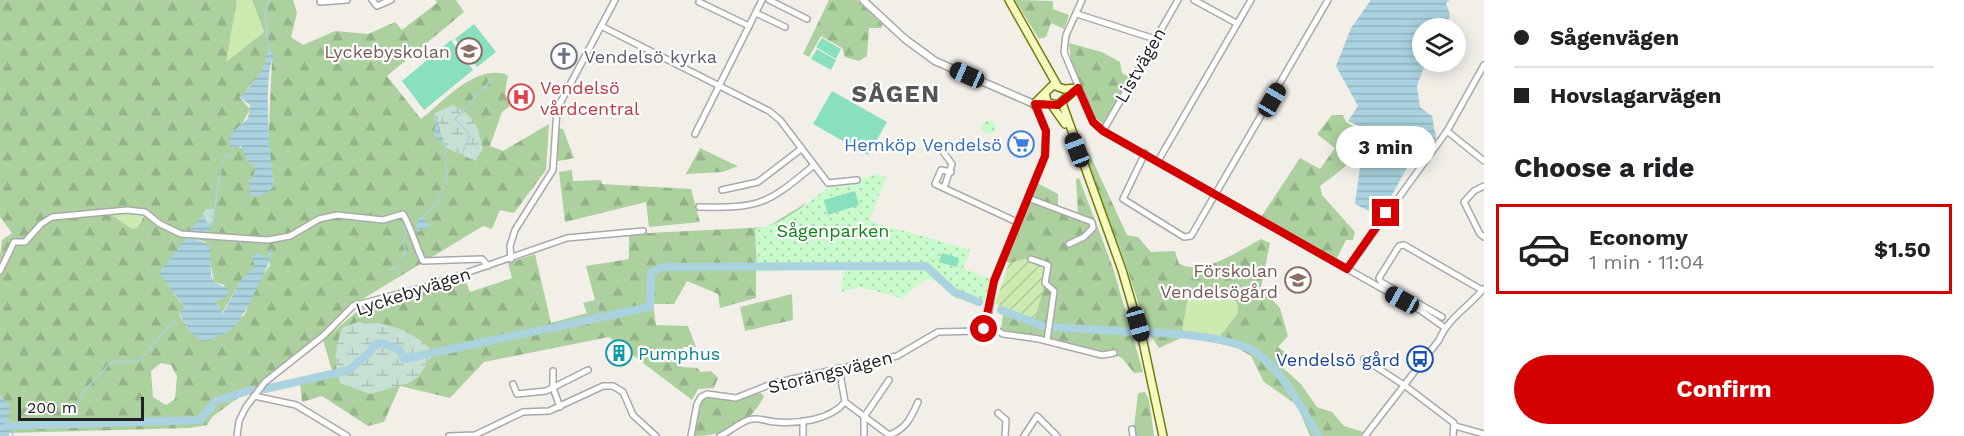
<!DOCTYPE html>
<meta charset="utf-8">
<style>
:root{--surface:#fff;--page:#f6f6f6;--text:#202124;--muted:#757577;--line:#e0e0e0;--accent:#d40000}
body{margin:0;font-family:"Work Sans",sans-serif;background:var(--page);color:var(--text);height:100vh;display:flex;flex-direction:column;font-size:22px;white-space:nowrap}
*{box-sizing:border-box;margin:0}
p{font-size:20px;color:var(--muted)}
.icon{flex:none;width:33px;height:33px;fill:none;stroke:currentColor;stroke-width:2;stroke-linecap:round;stroke-linejoin:round}
.map{position:relative;flex:1;overflow:hidden}
.panel{display:flex;flex-direction:column;background:var(--surface);width:480px}
.panel>*{flex:none}
.top-card{display:grid;align-content:center;height:132px;padding:0 30px;background:var(--surface)}
.buttons{position:absolute;left:1412px;top:18px;display:grid;gap:12px}
.buttons a{display:grid;place-items:center;width:54px;height:54px;border-radius:50%;background:var(--surface);box-shadow:0 3px 15px #0003;font-size:30px}
.scale{position:absolute;left:18px;bottom:15px;width:126px;box-sizing:border-box;padding-left:6px;border:3px solid #222;border-top:0;font-size:16px;line-height:21px;white-space:nowrap;color:#222;-webkit-text-stroke:4px #fff;paint-order:stroke}
.end{position:absolute;width:27px;height:27px;margin:-14px;border:8px solid #d40000;background:#fff;box-shadow:0 0 0 3px #fff}
.from{border-radius:50%}
.bubble{position:absolute;height:42px;border-radius:21px;background:var(--surface);box-shadow:0 3px 15px #0003;font-size:20px;font-weight:700;line-height:42px;text-align:center}
.car{position:absolute;width:18px;height:36px;margin:-18px -9px;border-radius:8px;box-shadow:0 0 4px 2px #0007;background:linear-gradient(#222 24%,#8ab4d8 0 40%,#222 0 76%,#8ab4d8 0 86%,#222 0)}
.top-card b{display:flex;align-items:center;gap:21px;height:57px;font-size:22px}
.top-card b+b{border-top:2px solid var(--line)}
.top-card i{width:15px;height:15px;background:var(--text)}
ul{padding:0;list-style:none}
li{display:flex;align-items:center;gap:18px;height:90px;margin:0 12px 9px;padding:0 18px;border:3px solid transparent;border-radius:0px}
li div{flex:1}
li b{display:block;font-size:22px}
li em{font-style:normal;font-weight:700}
li.active{border-color:var(--accent)}
li>.icon{width:54px;height:54px;stroke-width:1.5}
h2{padding:0 30px;font-size:27px;line-height:72px}
.button{display:flex;gap:12px;margin-top:auto;padding:12px 30px}
.button a{flex:1;height:69px;border-radius:36px;background:var(--accent);color:#fff;font-size:24px;font-weight:700;line-height:69px;text-align:center}
main{display:flex;flex:1;min-height:0}
.map>svg:first-child{display:block}
</style>
<main>
<div class="map">
<svg width="1484" height="436" viewBox="0 0 1484 436">
<defs>
<pattern id="forest-firs" width="22" height="20" patternUnits="userSpaceOnUse" patternTransform="scale(1.5)"><rect width="22" height="20" fill="#add19e"/><path d="M5 1l3.5 6h-7zM16 11l3.5 6h-7z" fill="#95b388"/></pattern>
<pattern id="wetland-marsh" width="20" height="14" patternUnits="userSpaceOnUse" patternTransform="scale(1.5)"><rect width="20" height="14" fill="#c6e0d4"/><path d="M1 5h8M5 5V1M11 12h8M15 12V8" fill="none" stroke="#aac0b6"/></pattern>
<pattern id="park-dots" width="8" height="8" patternUnits="userSpaceOnUse" patternTransform="scale(1.5)"><rect width="8" height="8" fill="#c8facc"/><path d="M2 2h.1M6 6h.1" fill="none" stroke="#acd6af" stroke-width="1.8" stroke-linecap="round"/></pattern>
<pattern id="garden-furrows" width="10" height="10" patternUnits="userSpaceOnUse" patternTransform="scale(1.5)"><rect width="10" height="10" fill="#cdebb0"/><path d="M-1 1l2-2M0 10L10 0M9 11l2-2" fill="none" stroke="#b0c997"/></pattern>
<pattern id="water-rules" width="6" height="5" patternUnits="userSpaceOnUse" patternTransform="scale(1.5)"><rect width="6" height="5" fill="#aad3df"/><path d="M0 2.5h6" fill="none" stroke="#92b5bf"/></pattern>
</defs>
<rect width="100%" height="100%" fill="#f2efe9"/>
<g fill="#cdebb0">
<path d="M237,0H252L264,32L225,63Z"/>
<path d="M144,208L160,220L157,224L142,217L137,228L132,229L115,217L104,214L103,209Z"/>
<path d="M1202,288L1237,303L1238,313L1219,337L1181,338L1189,291Z"/>
</g>
<g fill="url(#forest-firs)" fill-rule="evenodd">
<path d="M0,0H237L226,62L264,32L252,0H293L297,13L291,37L303,45L335,31L368,34L395,22L402,30L437,3L436,0H456L464,12L387,76L421,119C445,100 476,63 508,75L505,93L510,106L502,112L490,146L503,151L549,124L546,170L514,213L500,210L492,229L483,226L356,303L265,383L235,400L212,417L207,425L189,428L9,433V405L0,395V255L2,240L12,233L0,217ZM272,59L268,147L274,185L247,180L252,179L255,172L254,164L248,162L244,149L236,146L242,124L250,109L240,98ZM144,208L160,220L157,224L145,214L137,228L132,229L115,217L104,214ZM193,238L206,242L214,282L225,285L213,303L219,305L221,315L241,280L268,258L270,265L256,285L244,316L191,333L179,314L185,308L174,294L181,247L185,239ZM161,363L171,365L177,376L175,399L166,405L153,397L151,371Z"/>
<path d="M829,0H857L883,25L881,28H869L867,56L859,61L845,57L842,48L821,36L809,57L803,54Z"/>
<path d="M1015,0L1053,1V9L1069,15L1064,29L1051,23L1046,37L1039,39Z"/>
<path d="M1069,43L1102,52L1120,62L1122,73L1130,77L1104,125L1093,116L1071,61Z"/>
<path d="M1332,115H1343L1346,122L1356,128C1363,158 1342,170 1320,186L1322,195L1355,232L1353,240H1346L1336,260L1261,217L1300,158L1320,169L1335,148L1317,134Z"/>
<path d="M558,128L563,129L574,158L558,161Z"/>
<path d="M700,148L733,164L738,166L723,172L686,174Z"/>
<path d="M1089,153L1127,235L1138,237L1151,252L1175,251L1179,264C1204,276 1238,251 1261,239L1270,243L1261,288L1280,308L1288,336L1278,347L1293,358L1283,368L1301,384L1317,407L1332,412L1344,426L1363,432L1360,436H1310L1297,405L1264,382L1251,356L1219,337L1238,313L1237,302L1202,288L1189,291L1181,338L1159,348L1147,330L1125,262L1084,156Z"/>
<path d="M572,170L573,181L601,180L602,184L691,189L700,222L649,227L646,202L565,222L559,172Z"/>
<path d="M1079,178L1113,268L1143,372L1134,373L1122,358L1108,352L1001,329L1004,308L1035,318L1046,269L1026,259L1009,263L1006,261L1037,183L1058,194V207L1078,213L1076,179Z"/>
<path d="M806,203L756,262V298L720,308L718,294L687,281L674,304H653L656,325L688,326L696,347H683L682,367L697,368L701,372L711,371L718,378L714,388L698,389L692,400L609,337L484,362L450,398L400,386L384,422L368,426L322,396L302,402L300,382L333,374L323,340L360,309L398,294L464,277L470,292L512,278L508,263L535,254L551,323L587,313L583,303L595,300L586,266L629,259V234L767,227Z"/>
<path d="M792,294L793,320L745,331L740,307Z"/>
<path d="M1145,392L1149,400L1154,436H1137L1134,427L1138,393Z"/>
<path d="M761,393L764,396C751,424 724,436 694,436L702,400L707,397L730,400Z"/>
</g>
<g fill="url(#wetland-marsh)">
<path d="M453,105C477,118 477,125 483,149L475,161L445,147L436,116L434,119L435,113Z"/>
<path d="M206,209H215L212,224L207,223L203,214Z"/>
<path d="M358,322C388,322 413,330 434,353L418,377L409,383L370,394L340,383C333,363 335,348 342,328Z"/>
</g>
<g fill="url(#park-dots)">
<circle cx="989" cy="127" r="7"/>
<path d="M879,174L886,178L869,221L971,250L963,268L990,279L985,303L953,298L950,287L927,278L902,298L860,287L841,292L845,267L757,272L755,229C782,226 807,203 829,187V184L849,182Z"/>
</g>
<path fill="url(#garden-furrows)" d="M1026,259L1045,265C1047,282 1040,301 1035,318L995,304L1009,263Z"/>
<g fill="#88e0be">
<path d="M474,24L496,52L477,67L455,39Z"/>
<path d="M822,38L841,49L836,59L816,47Z"/>
<path d="M451,40L473,70L424,110L402,81Z"/>
<path d="M817,49L836,60L831,70L811,59Z"/>
<path d="M832,91L887,122L868,155L813,124Z"/>
<path d="M855,191L859,205L828,215L824,200Z"/>
<path d="M942,253L959,258L957,267L939,262Z"/>
</g>
<g fill="url(#water-rules)">
<path d="M1371,0H1450L1446,3L1450,15L1446,28H1422V62H1426L1417,86L1420,107L1432,116L1436,138L1431,147C1400,159 1401,196 1375,214L1355,204L1363,145L1359,126L1348,121L1358,106L1336,66L1351,28Z"/>
<path d="M270,52L275,54C262,70 270,162 274,185C268,195 259,198 249,194L250,187L247,180L252,179L255,172L254,164L248,162L241,146L231,149C225,130 238,130 248,118L250,105L239,97C251,89 259,74 266,62L265,55Z"/>
<path d="M436,116L438,117V125L444,146L434,135Z"/>
<path d="M203,214L207,223L212,225L208,233L190,231Z"/>
<path d="M420,216L425,219V223L433,224L418,232L416,225Z"/>
<path d="M193,238L210,245L211,275L214,282L229,289L227,296L214,303L219,305L222,315L241,280L255,266L251,257L258,253L267,258L270,249L273,250C270,264 243,320 233,328C225,335 212,338 203,342L191,333L179,313L185,308L159,273L185,239Z"/>
<path d="M0,395L9,405V436H0Z"/>
</g>
<g fill="none" stroke-linecap="round" stroke-linejoin="round">
<g stroke="#aad3df" stroke-width="1.5">
<path d="M269,52L265,15L269,0"/>
<path d="M463,151L470,135L455,119L492,79"/>
<path d="M422,218L434,206L447,179L445,146"/>
<path d="M210,224L214,220C214,210 220,164 225,155L233,156"/>
<path d="M399,260L406,251L403,243L406,233L402,223"/>
<path d="M389,270L399,266"/>
<path d="M598,301V306"/>
<path d="M598,308L599,317"/>
<path d="M74,411L85,390L111,362L139,361L174,320"/>
<path d="M68,422L72,415"/>
<path d="M9,429H14L12,436"/>
</g>
<g stroke="#aad3df" stroke-width="8">
<path d="M1001,310L1046,327"/>
<path d="M1052,327L1133,332"/>
<path d="M1144,332C1172,333 1236,337 1258,354C1285,375 1301,407 1318,436"/>
<path d="M265,389L349,370L368,354L376,344L382,343L400,350L404,359L650,307L651,273L663,267L926,266L954,292L979,302"/>
<path d="M9,426L200,420L216,401L251,390"/>
</g>
<g stroke="#a9a9a9" stroke-width="8">
<g id="minor">
<path d="M372,0L377,6L391,0"/>
<path d="M769,0L807,19"/>
<path d="M1082,0L1066,35L1064,52L1093,122L1103,131L1420,310L1444,327"/>
<path d="M1194,0L1236,23"/>
<path d="M320,2L347,0"/>
<path d="M699,2L749,26"/>
<path d="M756,13L785,27"/>
<path d="M1077,14L1155,39"/>
<path d="M601,26L769,111L780,120L828,183L857,180"/>
<path d="M1103,131L1178,0"/>
<path d="M1447,131L1484,161"/>
<path d="M695,134L762,0"/>
<path d="M1145,153L1123,199L1184,237L1191,236L1328,0"/>
<path d="M1158,161L1251,0"/>
<path d="M951,172L941,170L935,184L1017,222"/>
<path d="M1484,186L1474,191L1464,202L1480,234L1484,237"/>
<path d="M944,188L952,164L944,153"/>
<path d="M722,190L758,182L801,149"/>
<path d="M1028,198L1092,222L1093,228L1084,237L1069,244"/>
<path d="M699,207C760,208 766,205 813,166"/>
<path d="M511,259L510,246L515,230L553,170L557,109L615,0"/>
<path d="M1031,259L1048,265L1045,283L1054,291L1047,341"/>
<path d="M1347,269L1447,131L1484,65"/>
<path d="M0,271L14,242H25L41,224L52,217L127,210L145,212L160,224L181,234L268,240L290,236L319,219L337,215L383,220L403,214C412,229 415,245 423,261L482,259L488,266"/>
<path d="M1442,317L1381,282L1379,278L1399,246L1404,245L1482,290"/>
<path d="M987,324L994,281L1045,156L1046,131L1034,104"/>
<path d="M987,324L1003,334L1039,339L1102,355L1114,353"/>
<path d="M1364,359L1404,385L1454,423L1453,436"/>
<path d="M839,368L845,402L889,435C906,429 911,418 918,402"/>
<path d="M553,371V388L560,407"/>
<path d="M513,384L517,394L546,391L588,370"/>
<path d="M254,396L296,405L347,436"/>
<path d="M998,413L1006,420L1005,436"/>
<path d="M1455,426L1484,434"/>
<path d="M1132,429L1133,436"/>
<path d="M237,436L239,421L246,407L265,382L323,336L353,306L428,286L567,238L643,231"/>
<path d="M449,436L475,435L523,412L549,411L603,386H613L623,392L633,415L656,436"/>
<path d="M691,436L697,404L701,397L707,394L736,398L774,383L897,356L938,332L979,331L987,324"/>
<path d="M720,436C730,432 743,419 753,419C761,418 769,422 776,422C799,424 830,420 845,402"/>
<path d="M803,436V421"/>
<path d="M864,436V417L889,380"/>
<path d="M1024,436L1037,416L1057,436"/>
<path d="M1365,436L1439,340C1448,318 1469,307 1483,289"/>
</g>
</g>
<g stroke="#a9a9a9" stroke-width="9">
<path id="tertiary" d="M863,0L905,39L935,61L1034,104"/>
</g>
<g stroke="#707d05" stroke-width="10">
<g id="secondary">
<path d="M1009,0L1057,85"/>
<path d="M1045,94L1048,103L1058,105L1077,88"/>
<path d="M1062,103L1122,270L1143,342L1163,436"/>
<path d="M1034,104L1053,85L1064,89L1078,88"/>
<path d="M1051,104L1065,124"/>
</g>
</g>
<use href="#minor" stroke="#fff" stroke-width="5"/>
<use href="#tertiary" stroke="#fff" stroke-width="6"/>
<use href="#secondary" stroke="#f7fabf" stroke-width="7"/>
</g>
<g fill="none" stroke-linecap="round" stroke-linejoin="round">
<path stroke="#d40000" stroke-width="8" d="M984,329L994,281L1045,156L1046,131L1035,104L1058,105L1078,88L1093,122L1103,131L1347,269L1386,213"/>
</g>
<defs>
<g id="school-ring" transform="scale(1.35)"><circle r="9.5" fill="#fff" stroke="#8d6e63" stroke-width="1.5"/><path d="M0-5L7-2L0 1L-7-2ZM-4 1L0 2.5L4 1V4Q0 6-4 4Z" fill="#8d6e63"/></g>
<g id="church-ring" transform="scale(1.35)"><circle r="9.5" fill="#fff" stroke="#6b7280" stroke-width="1.5"/><path d="M-1.2-6h2.4v3.5h3.3v2.4h-3.3V6h-2.4V-.1h-3.3v-2.4h3.3Z" fill="#6b7280"/></g>
<g id="hospital-ring" transform="scale(1.35)"><circle r="9.5" fill="#fff" stroke="#e0444e" stroke-width="1.5"/><path d="M-5-5h3v3.5h4V-5h3V5h-3V1.5h-4V5h-3Z" fill="#e0444e"/></g>
<g id="supermarket-ring" transform="scale(1.35)"><circle r="9.5" fill="#fff" stroke="#3f7fe0" stroke-width="1.5"/><path d="M-6-5.5h2.5l.6 2H6L4.5 2H-2.5L-4.4-4H-6ZM-1.5 3.2a1.3 1.3 0 1 0 .1 0ZM3 3.2a1.3 1.3 0 1 0 .1 0Z" fill="#3f7fe0"/></g>
<g id="building-ring" transform="scale(1.35)"><circle r="9.5" fill="#fff" stroke="#0f9aa8" stroke-width="1.5"/><path d="M-4-6H4V6H1V3H-1V6H-4ZM-2.5-4.3h1.7v1.8h-1.7ZM.8-4.3h1.7v1.8H.8ZM-2.5-1h1.7V.8h-1.7ZM.8-1h1.7V.8H.8Z" fill="#0f9aa8"/></g>
<g id="bus-ring" transform="scale(1.35)"><circle r="9.5" fill="#fff" stroke="#1a4fb4" stroke-width="1.5"/><path d="M-5-6H5V4H4V6H2V4H-2V6H-4V4H-5ZM-3.5-4V0h7V-4ZM-3.5 1.2v1.5H-2V1.2ZM2 1.2v1.5H3.5V1.2Z" fill="#1a4fb4"/></g>
</defs>
<g fill-rule="evenodd">
<use href="#school-ring" x="469" y="51"/>
<use href="#church-ring" x="564" y="56"/>
<use href="#hospital-ring" x="521" y="97"/>
<use href="#supermarket-ring" x="1021" y="144"/>
<use href="#school-ring" x="1298" y="280"/>
<use href="#building-ring" x="619" y="353"/>
<use href="#bus-ring" x="1420" y="359"/>
</g>
<g text-anchor="middle" dominant-baseline="central" stroke-width="4.5" stroke-linejoin="round" paint-order="stroke">
<g font-size="18" fill="#785e54" stroke="#fff" text-anchor="end">
<text x="450" y="51">Lyckebyskolan</text>
<text x="1278" y="270">Förskolan<tspan x="1278" dy="21">Vendelsögård</tspan></text>
</g>
<g font-size="18" fill="#5b616d" stroke="#fff" text-anchor="start">
<text x="584" y="56">Vendelsö kyrka</text>
</g>
<g font-size="18" fill="#222" stroke="#fff">
<text transform="translate(1140 65) rotate(-60)">Listvägen</text>
<text transform="translate(413 291) rotate(-18)">Lyckebyvägen</text>
<text transform="translate(830 372) rotate(-14)">Storängsvägen</text>
</g>
<g font-size="18" fill="#be3a42" stroke="#fff" text-anchor="start">
<text x="540" y="87">Vendelsö<tspan x="540" dy="21">vårdcentral</tspan></text>
</g>
<g font-size="18" fill="#366cbe" stroke="#fff" text-anchor="end">
<text x="1002" y="144">Hemköp Vendelsö</text>
</g>
<g font-size="18" fill="#0c8416" stroke="#fff">
<text x="833" y="230">Sågenparken</text>
</g>
<g font-size="18" fill="#0d838f" stroke="#fff" text-anchor="start">
<text x="638" y="353">Pumphus</text>
</g>
<g font-size="18" fill="#164399" stroke="#fff" text-anchor="end">
<text x="1400" y="359">Vendelsö gård</text>
</g>
<g font-size="24" font-weight="bold" letter-spacing="1.5" fill="#555" stroke="#fff">
<text x="896" y="94">SÅGEN</text>
</g>
</g>
</svg>
<div class="buttons">
<a><svg class="icon" aria-label="layers" viewBox="0 0 24 24"><path d="M12 4l9 5-9 5-9-5zM3 14l9 5 9-5"/></svg></a>
</div>
<div class="scale">200 m</div>
<i class="end from" style="left:984px;top:329px"></i>
<i class="end" style="left:1386px;top:213px"></i>
<div class="bubble" style="left:1336px;top:126px;width:99px">3 min</div>
<i class="car" style="left:967px;top:75px;rotate:294deg"></i>
<i class="car" style="left:1272px;top:100px;rotate:30deg"></i>
<i class="car" style="left:1077px;top:150px;rotate:339deg"></i>
<i class="car" style="left:1402px;top:300px;rotate:299deg"></i>
<i class="car" style="left:1138px;top:324px;rotate:164deg"></i>
</div>
<section class="panel">
<div class="top-card">
<b><i class="from"></i>Sågenvägen</b>
<b><i></i>Hovslagarvägen</b>
</div>
<h2>Choose a ride</h2>
<ul>
<li class="active"><svg class="icon" aria-label="car" viewBox="0 0 24 24"><path d="M5 17H2v-5l4-1 3-4h7l3 4 3 1v5h-3M9 17h6M6 11h13"/><circle cx="7" cy="17" r="2"/><circle cx="17" cy="17" r="2"/></svg><div><b>Economy</b><p>1 min · 11:04</p></div><em>$1.50</em></li>
</ul>
<div class="button"><a>Confirm</a></div>
</section>
</main>
